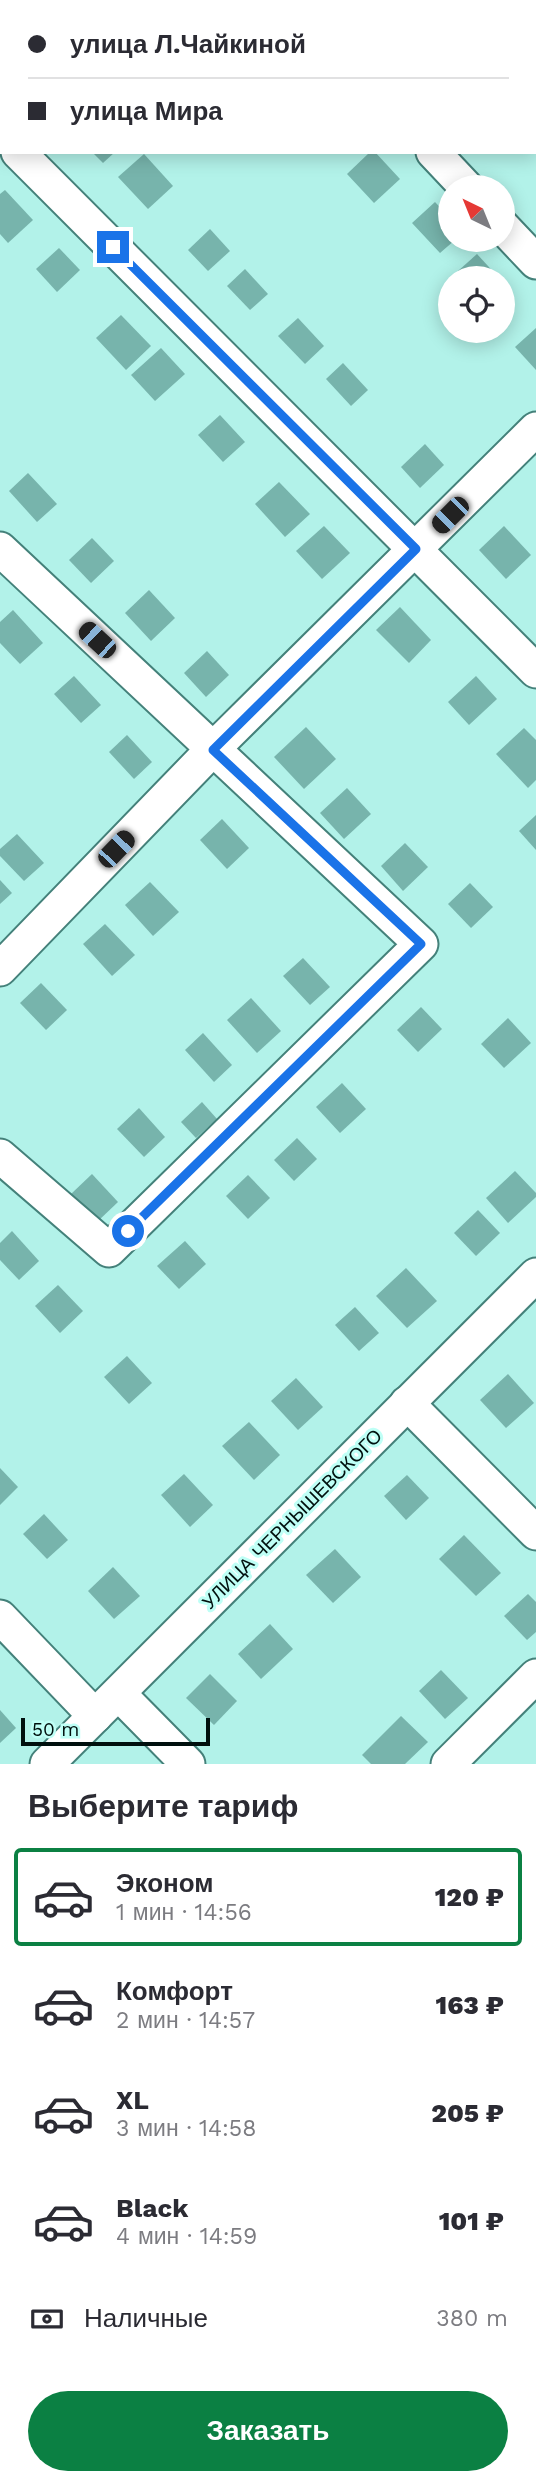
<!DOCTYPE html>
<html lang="ru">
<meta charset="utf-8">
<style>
:root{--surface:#fff;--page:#f2f2f3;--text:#2b2b33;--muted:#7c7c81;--line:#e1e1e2;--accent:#0b8043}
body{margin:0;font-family:"Work Sans",sans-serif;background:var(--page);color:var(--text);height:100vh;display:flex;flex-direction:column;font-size:26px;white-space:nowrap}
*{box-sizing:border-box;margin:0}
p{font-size:23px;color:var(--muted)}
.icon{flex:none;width:38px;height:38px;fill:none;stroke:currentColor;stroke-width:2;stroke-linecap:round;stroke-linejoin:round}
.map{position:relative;height:1764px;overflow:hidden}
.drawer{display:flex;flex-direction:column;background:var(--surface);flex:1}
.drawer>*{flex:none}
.guide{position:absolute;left:0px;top:0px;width:537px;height:154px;box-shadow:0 4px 18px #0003;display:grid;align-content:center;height:154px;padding:0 28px;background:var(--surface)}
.needle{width:46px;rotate:317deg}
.controls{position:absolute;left:438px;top:175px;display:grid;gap:14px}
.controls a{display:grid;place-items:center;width:77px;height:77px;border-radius:50%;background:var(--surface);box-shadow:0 4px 18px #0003;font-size:35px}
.scale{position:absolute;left:21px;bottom:18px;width:189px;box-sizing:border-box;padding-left:7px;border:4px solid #00100e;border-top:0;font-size:19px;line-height:24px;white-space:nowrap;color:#00100e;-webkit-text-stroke:5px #bffff6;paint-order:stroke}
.end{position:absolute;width:32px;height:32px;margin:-16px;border:9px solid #1a73e8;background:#fff;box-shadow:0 0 0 4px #fff}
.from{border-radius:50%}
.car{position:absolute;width:21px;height:42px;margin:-21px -10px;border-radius:9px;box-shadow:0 0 5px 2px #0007;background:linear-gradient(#222 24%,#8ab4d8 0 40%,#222 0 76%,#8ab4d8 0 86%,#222 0)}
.guide b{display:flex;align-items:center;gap:24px;height:66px;font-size:26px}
.guide b+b{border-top:2px solid var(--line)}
.guide i{width:18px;height:18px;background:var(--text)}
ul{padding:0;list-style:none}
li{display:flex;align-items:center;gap:21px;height:98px;margin:0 14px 10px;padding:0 14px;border:4px solid transparent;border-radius:7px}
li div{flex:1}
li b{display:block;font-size:26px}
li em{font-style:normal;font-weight:800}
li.current{border-color:var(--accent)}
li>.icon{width:63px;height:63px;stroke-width:1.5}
h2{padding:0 28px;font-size:32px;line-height:84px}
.pay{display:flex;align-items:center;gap:18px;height:77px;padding:0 28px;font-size:26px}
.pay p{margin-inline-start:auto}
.cta{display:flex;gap:14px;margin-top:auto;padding:14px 28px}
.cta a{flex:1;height:80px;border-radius:42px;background:var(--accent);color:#fff;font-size:28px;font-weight:800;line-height:80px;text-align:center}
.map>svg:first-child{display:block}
</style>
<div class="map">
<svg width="536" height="1764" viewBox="0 0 536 1764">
<rect width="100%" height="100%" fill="#b2f2e9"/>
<g fill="#77b4ac">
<path d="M92,152H115L103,163Z"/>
<path d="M370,152H375L400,179L374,203L347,174Z"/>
<path d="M144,154L173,186L148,209L118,177Z"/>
<path d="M5,190L33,220L8,243L0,234V194Z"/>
<path d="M435,202L450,218V240H455L440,253L412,223Z"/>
<path d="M210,229L230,251L208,271L188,250Z"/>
<path d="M59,248L80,270L57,292L36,269Z"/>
<path d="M477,254L499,278H465L458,271Z"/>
<path d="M245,269L268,294L250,310L227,286Z"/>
<path d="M121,315L151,346L126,370L96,338Z"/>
<path d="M298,318L324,346L305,364L278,336Z"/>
<path d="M536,328V370L515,347Z"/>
<path d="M161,348L185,374L155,401L131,375Z"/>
<path d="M343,363L368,390L351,406L326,379Z"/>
<path d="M220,415L245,442L223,462L198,435Z"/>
<path d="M425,444L444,465L420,488L401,467Z"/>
<path d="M28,473L57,504L37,522L9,491Z"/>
<path d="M279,482L310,514L285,537L255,504Z"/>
<path d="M324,526L350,553L322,579L296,551Z"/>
<path d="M504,526L531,555L506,579L479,550Z"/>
<path d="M92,538L114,561L91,583L69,560Z"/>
<path d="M149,590L175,618L151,641L125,613Z"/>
<path d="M400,607L431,640L409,663L376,630Z"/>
<path d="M13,610L43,643L20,664L0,643V622Z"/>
<path d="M207,651L229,675L206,697L184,673Z"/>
<path d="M74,676L101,705L81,723L54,694Z"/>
<path d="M476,676L497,699L469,725L448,702Z"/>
<path d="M306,727L336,759L304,789L274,757Z"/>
<path d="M524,728L536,740V780L528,788L496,754Z"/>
<path d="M127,735L152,762L134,779L109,752Z"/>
<path d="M347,788L371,814L344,839L320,813Z"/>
<path d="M536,815V850L519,831Z"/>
<path d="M222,819L249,848L227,869L200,840Z"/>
<path d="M17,834L44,863L24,881L0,856V849Z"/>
<path d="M405,843L428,867L403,891L381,866Z"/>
<path d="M0,880L12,893L0,904Z"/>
<path d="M150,882L179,912L153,936L125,905Z"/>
<path d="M470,883L493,907L471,928L448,904Z"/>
<path d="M105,924L135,955L112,976L83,944Z"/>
<path d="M303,958L330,987L310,1005L283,976Z"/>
<path d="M41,983L67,1010L46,1030L20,1003Z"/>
<path d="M251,998L281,1031L257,1053L227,1020Z"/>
<path d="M421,1007L442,1029L418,1052L397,1030Z"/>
<path d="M508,1018L531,1043L504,1068L481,1044Z"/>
<path d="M203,1033L232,1065L214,1082L185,1050Z"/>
<path d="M342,1083L366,1109L340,1133L316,1107Z"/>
<path d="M202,1102L217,1119L196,1138L181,1122Z"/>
<path d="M139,1108L165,1137L144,1157L117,1129Z"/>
<path d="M297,1138L317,1159L294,1181L274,1160Z"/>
<path d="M515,1171L536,1193V1197L508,1223L486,1198Z"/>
<path d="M92,1174L118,1202L97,1222L71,1194Z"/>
<path d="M248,1175L270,1198L248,1219L226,1196Z"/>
<path d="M478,1210L500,1233L476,1256L454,1233Z"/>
<path d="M12,1231L39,1261L19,1280L0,1260V1243Z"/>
<path d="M185,1241L206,1264L179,1289L157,1266Z"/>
<path d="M406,1268L437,1301L407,1328L376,1296Z"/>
<path d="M58,1285L83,1311L60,1333L35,1306Z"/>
<path d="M355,1307L379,1333L359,1351L335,1325Z"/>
<path d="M127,1356L152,1383L129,1404L104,1377Z"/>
<path d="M508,1374L534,1403L506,1428L480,1400Z"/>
<path d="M296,1378L323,1407L298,1430L271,1401Z"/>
<path d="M249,1422L280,1455L254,1480L222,1446Z"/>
<path d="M0,1468L18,1487L0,1505Z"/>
<path d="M184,1474L213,1505L190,1527L161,1495Z"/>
<path d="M407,1475L429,1498L406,1520L384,1496Z"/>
<path d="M44,1514L68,1540L47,1559L23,1534Z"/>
<path d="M464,1535L501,1573L476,1596L439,1559Z"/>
<path d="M335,1549L361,1577L333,1603L306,1575Z"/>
<path d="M113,1567L140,1596L114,1619L88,1591Z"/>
<path d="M528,1594L536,1602V1632L527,1640L504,1616Z"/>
<path d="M270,1624L293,1649L261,1679L238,1654Z"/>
<path d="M441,1670L468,1698L445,1719L419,1691Z"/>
<path d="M210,1674L237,1701L214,1725L186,1698Z"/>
<path d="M0,1710L16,1728L0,1743Z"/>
<path d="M401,1716L428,1742L405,1764H371L362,1755Z"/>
</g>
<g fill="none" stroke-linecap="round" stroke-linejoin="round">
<g stroke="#44817a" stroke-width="37">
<g id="minor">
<path d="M290,0L291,2"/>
<path d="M18,152L536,671"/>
<path d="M433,152L466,187"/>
<path d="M502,226L536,262"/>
<path d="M0,549L421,944L109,1250L0,1156"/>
<path d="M0,969L213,749L536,429"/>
<path d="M407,1403L536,1533"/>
<path d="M0,1617L95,1716"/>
<path d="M119,1694L188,1764"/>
<path d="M47,1764L536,1275"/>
<path d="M448,1764L536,1676"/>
</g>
</g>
<use href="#minor" stroke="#fff" stroke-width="33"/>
</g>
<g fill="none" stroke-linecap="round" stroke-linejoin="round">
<path stroke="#1a73e8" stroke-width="9" d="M113,247L416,549L213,750L421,944L128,1231"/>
</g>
<g text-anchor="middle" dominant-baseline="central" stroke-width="6" stroke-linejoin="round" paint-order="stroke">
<g font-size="19" fill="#00100e" stroke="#bffff6">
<text transform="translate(292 1519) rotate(-45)">УЛИЦА ЧЕРНЫШЕВСКОГО</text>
</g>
</g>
</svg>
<div class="controls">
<a><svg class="needle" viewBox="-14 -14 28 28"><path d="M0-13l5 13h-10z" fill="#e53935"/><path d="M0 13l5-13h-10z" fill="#7c7c81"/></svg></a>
<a><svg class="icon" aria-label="locate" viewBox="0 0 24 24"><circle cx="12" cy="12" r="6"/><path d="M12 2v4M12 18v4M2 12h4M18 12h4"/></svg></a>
</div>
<div class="scale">50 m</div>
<i class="end from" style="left:128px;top:1231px"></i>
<i class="end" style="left:113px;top:247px"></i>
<i class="car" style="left:450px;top:515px;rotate:225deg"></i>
<i class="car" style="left:97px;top:640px;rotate:313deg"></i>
<i class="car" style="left:116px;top:849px;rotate:44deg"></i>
<div class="guide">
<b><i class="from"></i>улица Л.Чайкиной</b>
<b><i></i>улица Мира</b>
</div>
</div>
<section class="drawer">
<h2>Выберите тариф</h2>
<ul>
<li class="current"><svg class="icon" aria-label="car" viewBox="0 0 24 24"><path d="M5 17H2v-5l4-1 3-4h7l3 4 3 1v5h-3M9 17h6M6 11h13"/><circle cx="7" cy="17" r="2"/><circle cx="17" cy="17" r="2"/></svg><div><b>Эконом</b><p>1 мин · 14:56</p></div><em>120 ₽</em></li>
<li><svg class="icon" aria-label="car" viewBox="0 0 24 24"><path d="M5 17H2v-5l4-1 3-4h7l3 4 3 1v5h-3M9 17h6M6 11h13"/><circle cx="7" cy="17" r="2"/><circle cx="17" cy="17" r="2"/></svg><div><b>Комфорт</b><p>2 мин · 14:57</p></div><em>163 ₽</em></li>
<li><svg class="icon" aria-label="car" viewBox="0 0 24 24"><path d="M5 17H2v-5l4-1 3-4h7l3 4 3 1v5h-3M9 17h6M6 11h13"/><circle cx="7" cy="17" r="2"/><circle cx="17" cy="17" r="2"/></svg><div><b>XL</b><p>3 мин · 14:58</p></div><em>205 ₽</em></li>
<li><svg class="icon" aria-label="car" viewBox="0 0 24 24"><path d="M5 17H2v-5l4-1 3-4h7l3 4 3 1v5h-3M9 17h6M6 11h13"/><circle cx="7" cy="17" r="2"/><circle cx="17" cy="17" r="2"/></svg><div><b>Black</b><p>4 мин · 14:59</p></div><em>101 ₽</em></li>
</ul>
<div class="pay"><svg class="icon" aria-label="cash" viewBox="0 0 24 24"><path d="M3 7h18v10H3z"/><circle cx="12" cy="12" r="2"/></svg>Наличные<p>380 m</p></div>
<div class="cta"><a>Заказать</a></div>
</section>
